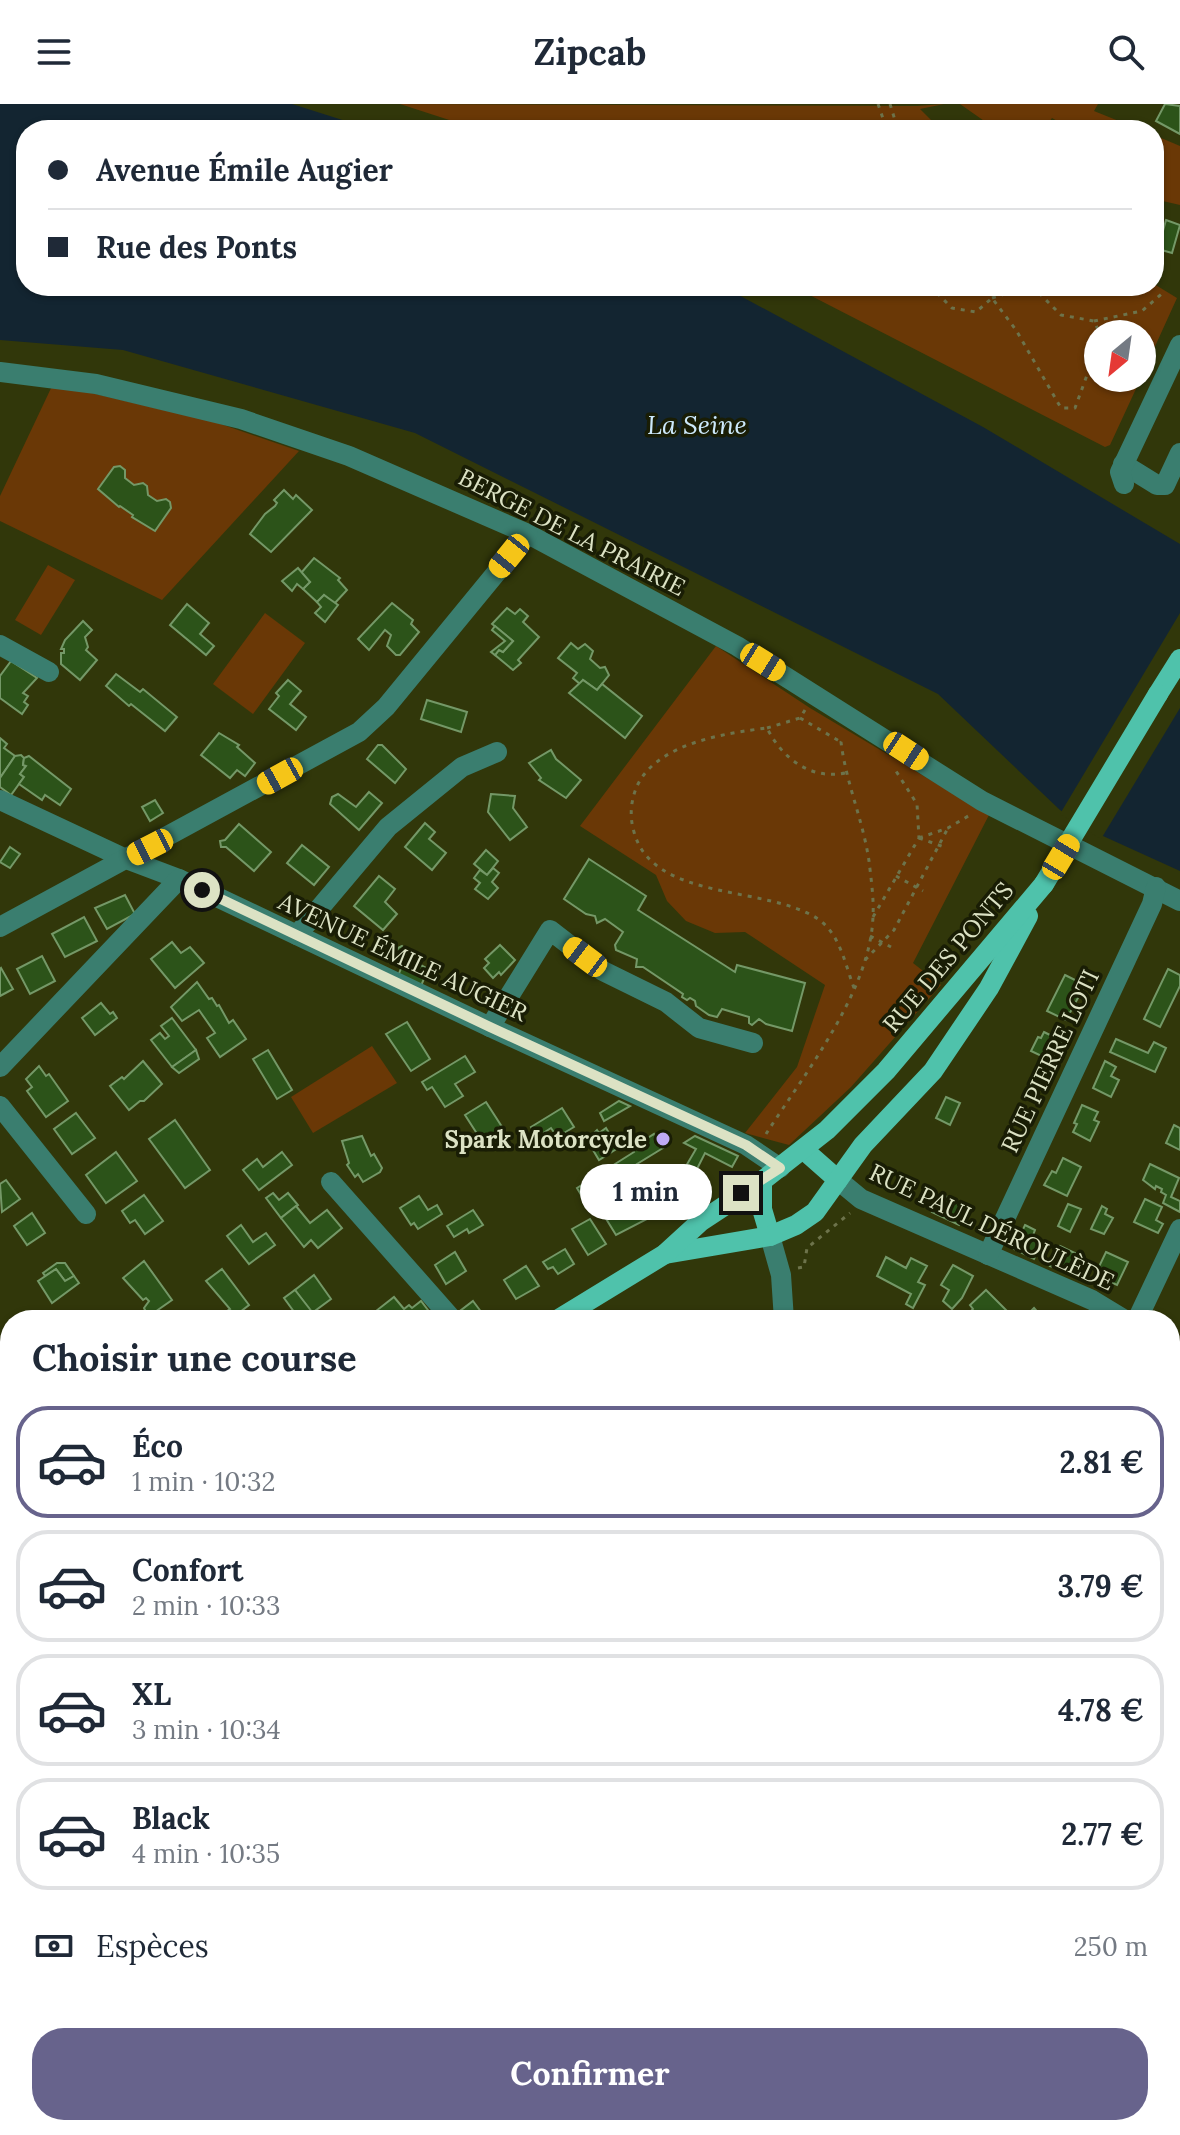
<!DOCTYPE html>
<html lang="fr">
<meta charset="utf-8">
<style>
:root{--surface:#fff;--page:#f2f2f3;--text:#1f2937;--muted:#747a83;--line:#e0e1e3;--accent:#67638c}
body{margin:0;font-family:Lora,serif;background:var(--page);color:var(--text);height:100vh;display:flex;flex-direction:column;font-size:30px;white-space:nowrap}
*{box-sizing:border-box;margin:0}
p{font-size:26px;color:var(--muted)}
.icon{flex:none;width:44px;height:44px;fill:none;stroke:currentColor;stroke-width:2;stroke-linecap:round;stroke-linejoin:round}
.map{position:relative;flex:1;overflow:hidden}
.side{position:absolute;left:0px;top:1206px;width:1180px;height:826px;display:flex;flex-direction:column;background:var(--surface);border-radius:32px 32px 0 0;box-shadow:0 2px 6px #0004}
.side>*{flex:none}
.hud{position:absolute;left:16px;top:16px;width:1148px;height:176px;border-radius:32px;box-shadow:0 2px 6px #0004;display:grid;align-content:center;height:176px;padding:0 32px;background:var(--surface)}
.needle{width:52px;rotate:209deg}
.fabs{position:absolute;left:1084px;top:216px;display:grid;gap:16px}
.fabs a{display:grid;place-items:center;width:72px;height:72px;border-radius:50%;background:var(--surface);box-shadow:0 2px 6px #0004;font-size:40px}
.end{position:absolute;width:36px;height:36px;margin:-18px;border:10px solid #dce2c4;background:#111;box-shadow:0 0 0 4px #111}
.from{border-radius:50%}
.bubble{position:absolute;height:56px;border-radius:28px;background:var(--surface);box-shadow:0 2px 6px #0004;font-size:26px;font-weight:700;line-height:56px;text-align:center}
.car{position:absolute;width:24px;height:48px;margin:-24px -12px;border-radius:10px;box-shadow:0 0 6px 2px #0007;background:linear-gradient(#f5c518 24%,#345 0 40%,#f5c518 0 76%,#345 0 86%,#f5c518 0)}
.hud b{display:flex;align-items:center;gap:28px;height:76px;font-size:30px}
.hud b+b{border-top:2px solid var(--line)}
.hud i{width:20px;height:20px;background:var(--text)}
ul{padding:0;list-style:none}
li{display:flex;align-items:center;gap:24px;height:112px;margin:0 16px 12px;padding:0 16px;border:4px solid var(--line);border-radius:32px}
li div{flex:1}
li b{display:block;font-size:30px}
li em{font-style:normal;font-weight:700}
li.active{border-color:var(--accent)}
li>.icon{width:72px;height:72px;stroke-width:1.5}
h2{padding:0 32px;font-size:36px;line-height:96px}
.pay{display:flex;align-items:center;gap:20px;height:88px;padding:0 32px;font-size:30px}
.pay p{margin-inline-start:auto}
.primary-button{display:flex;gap:16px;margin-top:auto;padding:16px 32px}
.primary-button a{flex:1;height:92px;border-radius:32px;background:var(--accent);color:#fff;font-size:32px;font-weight:700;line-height:92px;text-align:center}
header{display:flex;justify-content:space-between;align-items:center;height:104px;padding:0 32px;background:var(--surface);font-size:36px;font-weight:700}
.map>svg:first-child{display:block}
</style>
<header><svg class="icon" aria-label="menu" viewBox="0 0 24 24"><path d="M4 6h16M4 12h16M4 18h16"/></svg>Zipcab<svg class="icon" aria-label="search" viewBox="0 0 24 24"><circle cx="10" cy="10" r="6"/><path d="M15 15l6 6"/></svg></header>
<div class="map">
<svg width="1180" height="2031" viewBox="0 0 1180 2031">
<rect width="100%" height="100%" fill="#31370a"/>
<g fill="#6a3806">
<path d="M400,0L917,2L944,0L920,5L941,26H480Z"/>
<path d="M960,0H1098L1094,7L1141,26H1073L1052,14L1043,26H997Z"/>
<path d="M1154,31L1180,42V101L1154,95Z"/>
<path d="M1154,180L1177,194L1142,271V230H1098V274H1141L1110,341L1105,343L792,182H1154Z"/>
<path d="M53,280L215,318L299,347L162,496L0,417V392Z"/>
<path d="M48,461L75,476L41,531L15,516Z"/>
<path d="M265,509L305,539L253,610L213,580Z"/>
<path d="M716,542L810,604L989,711L913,859L941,881L851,983L789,1041L745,1029L797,963L825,881L745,828L715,829L686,817L667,797L656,771L580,722Z"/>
<path d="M372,942L397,979L313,1029L291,993Z"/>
</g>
<path fill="#132531" d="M0,0H292L374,26H26V182H722L983,323L1180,440V767L1103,732L1060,706L938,590L415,329L123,246L0,236Z"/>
<path fill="#31370a" d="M1180,509V604L1101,735L1060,710Z"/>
<g fill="#2c5319" stroke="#749867" stroke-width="2">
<path d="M1165,0L1180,2V30L1156,17Z"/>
<path d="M1166,116L1180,121L1172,149L1158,145Z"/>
<path d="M120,362L125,366V374L134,381L143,379L147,382L148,391L157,397L166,395L170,398L171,404L155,427L132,413L133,411L120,402L119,403L98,385L114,363Z"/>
<path d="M284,386L293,395L296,391L312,406L271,448L250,430L265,410L275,402L277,399L274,396Z"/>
<path d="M314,454L340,474L338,476L347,486L334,500L324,491L317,498L303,485L310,478L301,469Z"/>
<path d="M298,464L310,478L303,485L297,480L292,487L282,477Z"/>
<path d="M324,491L338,501L325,518L315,509L321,503L317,498Z"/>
<path d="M392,499L413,516L411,520L419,528L400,551H396L387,542L391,531L385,526L369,546L358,535Z"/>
<path d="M187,500L209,519L200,530L214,542L206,551L170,521Z"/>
<path d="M507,504L515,510L520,505L528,512L523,518L539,533L518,556L521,559L513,566L495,551L499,546L503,548L513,537L492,520Z"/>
<path d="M83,517L92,526L85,533L88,543L86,546L97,556L80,576L61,560V549H64V545H61L65,536Z"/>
<path d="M495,522L513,537L503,548L499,546L495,551L491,548L505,537L492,526Z"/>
<path d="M571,539L578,545L585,540L593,547L590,555L600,564L605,563L609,571L597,586L583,576L580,580L573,574L577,569L558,554Z"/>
<path d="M11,557L37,574L23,589L28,592L24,598L28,601L22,610L0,594V572Z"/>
<path d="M116,570L140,588L143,585L177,613L165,627L131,600L129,602L106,582Z"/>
<path d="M288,576L301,587L290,600L306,613L296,626L269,605L279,592L276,589Z"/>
<path d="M583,576L597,586L602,580L642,612L625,634L569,589Z"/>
<path d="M427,596L467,608L461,628L421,615Z"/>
<path d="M219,629L239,641L237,643L255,659L245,672L237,666L230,674L201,651Z"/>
<path d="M0,634L7,640L4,644L15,652L0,674Z"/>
<path d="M378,641H382L406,665L395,679L367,655Z"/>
<path d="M551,646L556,655L581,676L566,694L539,676L541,674L529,659Z"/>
<path d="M21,651L24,654L23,661L26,662L20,670L24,673L11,691L0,683V674L15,652Z"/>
<path d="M29,652L71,685L60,701L45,691L42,696L19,680L24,673L20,670L26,662L23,661L24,654Z"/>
<path d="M369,688L382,699L359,726L330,700L332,693L338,690L356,703Z"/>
<path d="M491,690L515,692L513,704L527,723L510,736L488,708Z"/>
<path d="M155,696L163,709L150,717L142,703Z"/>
<path d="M425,719L435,728L429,735L446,749L432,766L405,743Z"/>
<path d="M239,720L271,748L254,767L226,743H221L220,737L225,736Z"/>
<path d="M302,741L329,763L314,781L287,759Z"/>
<path d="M10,743L20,750L10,764L0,758Z"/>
<path d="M486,746L498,757L487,771L474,760Z"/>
<path d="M589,755L646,792L638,806L735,868L737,861L805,879L792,927L766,920L759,915L752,921L749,919V913L722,905L717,913L709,911L696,902L695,897L690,894L687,896L682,893L683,890L643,863H636L637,855L616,846L615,841L623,828L605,815L597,819L595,812L586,810L564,795Z"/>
<path d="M493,764L499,769L492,778L498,784L488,795L475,785L480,779L474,774L480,766L487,771Z"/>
<path d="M379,772L395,785L385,798L397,810L383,826L354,802Z"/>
<path d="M125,791L135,810L107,825L95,804Z"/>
<path d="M84,813L97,837L65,853L52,830Z"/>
<path d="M172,838L181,849L190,843L204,859L175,884L151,855Z"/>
<path d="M500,841L515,856L501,871L499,868L493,874L484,864L489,859L485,855Z"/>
<path d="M402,842L409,848L406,853L428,865L421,882L398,872L402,862L393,856L398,844Z"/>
<path d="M42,852L55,877L30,890L17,865Z"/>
<path d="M1,864L13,885L0,892V865Z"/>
<path d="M1168,865L1180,871V882L1160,923L1144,915Z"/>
<path d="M1065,871L1085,881L1066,916L1047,907Z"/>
<path d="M197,878L209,895L212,894L217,902L219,901L229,919L233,916L246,935L220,953L207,934L215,929L199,906L182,917L171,903Z"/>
<path d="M101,899L110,910L113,908L117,914L95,931L82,914Z"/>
<path d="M172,914L196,946L172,963L151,936L160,929L165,935L169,932L161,922Z"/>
<path d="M407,918L430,955L411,967L386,930Z"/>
<path d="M1044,928L1062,937L1052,957L1031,947L1038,933L1041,934Z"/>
<path d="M1116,935L1148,949L1154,938L1166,944L1155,968L1110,948Z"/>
<path d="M196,946L199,955L179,969L172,963Z"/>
<path d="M268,946L292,986L277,995L253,955Z"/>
<path d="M465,952L475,968L455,980L463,992L445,1003L432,983L427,986L422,978Z"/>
<path d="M143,957L162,980L144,997H140L129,1006L110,982L122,973L124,975Z"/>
<path d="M1105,957L1116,963L1111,972L1119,976L1111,993L1093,984Z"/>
<path d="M39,962L46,972L49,970L68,997L46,1013L27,987L32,983L26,975Z"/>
<path d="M946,993L960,999L950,1021L936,1014Z"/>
<path d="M619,997L630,1002L604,1017L600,1009Z"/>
<path d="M486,998L504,1026L483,1039L465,1011Z"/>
<path d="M1082,1001L1098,1008L1094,1016L1099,1018L1090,1037L1073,1028L1077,1020L1074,1019Z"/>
<path d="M562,1004L574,1023L557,1033L551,1024L537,1033L531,1023Z"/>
<path d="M76,1009L95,1034L72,1050L54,1025Z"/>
<path d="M175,1016L210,1066L185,1084L149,1035Z"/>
<path d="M1174,1021L1180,1024V1046L1166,1039Z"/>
<path d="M606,1024L618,1044L599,1056L587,1036L597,1026L599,1029Z"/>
<path d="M654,1030L663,1044L637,1060L640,1064L586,1099L577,1084L634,1048L632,1044Z"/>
<path d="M362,1032L371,1052L374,1050L382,1064L380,1068L363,1078L358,1070L355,1073L347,1061L349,1059L342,1037Z"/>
<path d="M695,1032L738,1052L732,1063L705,1049L696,1067L686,1062L696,1045L684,1039Z"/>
<path d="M116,1048L137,1077L106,1099L86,1071Z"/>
<path d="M282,1048L292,1061L259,1086L243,1066L257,1055L263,1063Z"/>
<path d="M1063,1054L1081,1063L1067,1092L1044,1081L1052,1067L1056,1069Z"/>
<path d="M1150,1060L1179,1074L1171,1093L1180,1097V1108L1163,1099L1166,1091L1161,1088L1162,1085L1156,1082L1155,1085L1143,1076Z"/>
<path d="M646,1062L660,1083L652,1089L637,1068Z"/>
<path d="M6,1076L20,1095L2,1108L0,1080Z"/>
<path d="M628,1086L649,1114L616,1131L605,1113L616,1107L610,1098Z"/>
<path d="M273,1089L279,1096L288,1089L298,1101L281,1114L266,1094Z"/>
<path d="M941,1090L968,1103L959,1121L932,1108Z"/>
<path d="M144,1091L163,1117L145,1130L135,1116L130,1119L122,1107Z"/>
<path d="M419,1092L428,1106L437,1101L442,1110L418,1125L414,1119L411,1121L400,1104Z"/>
<path d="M1145,1095L1162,1103L1156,1116L1163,1120L1158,1129L1134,1118Z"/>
<path d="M1068,1100L1081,1105L1070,1128L1058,1122Z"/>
<path d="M296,1102L310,1119L327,1106L342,1124L318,1144L311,1136L304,1143L281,1114Z"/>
<path d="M1102,1102L1107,1105L1105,1110L1113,1114L1104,1130L1091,1125Z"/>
<path d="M473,1106L483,1121L469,1129L467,1125L454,1133L447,1122Z"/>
<path d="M32,1109L45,1129L27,1141L14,1122Z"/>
<path d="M590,1115L606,1140L588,1151L572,1125Z"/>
<path d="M241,1121L253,1138L266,1129L275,1141L249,1160L227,1132Z"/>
<path d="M1025,1121L1035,1126L1032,1134L1042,1139L1034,1155L1014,1145Z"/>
<path d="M1060,1142L1079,1151L1071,1168L1050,1162Z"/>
<path d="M565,1145L574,1160L558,1170L553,1163L548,1165L543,1158Z"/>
<path d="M455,1148L466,1167L446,1180L435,1161Z"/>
<path d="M1106,1148L1128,1158L1117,1181L1095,1171Z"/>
<path d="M886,1153L906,1164L911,1154L927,1162L918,1178L925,1181L913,1204L906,1200L911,1190L877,1172Z"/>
<path d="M144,1157L172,1196L152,1210H147L144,1204L149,1197L146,1194L143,1196L123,1174Z"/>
<path d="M57,1159H65L74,1172L65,1177L56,1165L45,1172L43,1169Z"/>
<path d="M953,1161L973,1172L962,1194L952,1205L943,1197L949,1186L941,1181Z"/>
<path d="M526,1162L539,1182L516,1195L504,1176Z"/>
<path d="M56,1165L65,1177L74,1172L79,1179L52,1199L38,1177Z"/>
<path d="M222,1165L249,1201L235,1212L238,1216H220L218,1213L230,1205L206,1177Z"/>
<path d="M314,1171L331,1195L312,1209L295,1186Z"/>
<path d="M295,1186L316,1213L312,1216H300L284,1194Z"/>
<path d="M986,1186L1007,1207L998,1216H963L973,1205L970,1201Z"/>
<path d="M394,1193L404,1205L409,1201L412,1204L421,1197L431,1210L424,1216H380L375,1210L376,1207Z"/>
<path d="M473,1197L485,1213L481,1216H461L456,1210Z"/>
<path d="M1034,1204L1041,1212L1046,1209L1052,1216H1022Z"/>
<path d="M3,1247H10L8,1280L3,1270Z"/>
<path d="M1180,1340V1362L1170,1370V1348Z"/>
<path d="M1180,1394V1444L1171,1452L1170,1402Z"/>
<path d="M3,1437L6,1442L10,1440V1483L0,1490V1440Z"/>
<path d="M0,1595L8,1596L10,1599V1667L0,1652Z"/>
<path d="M1178,1599L1180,1602V1637L1170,1621V1605Z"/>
<path d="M10,1769V1897L5,1900L0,1891V1775Z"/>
<path d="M1180,1892V1929L1170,1917V1900Z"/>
<path d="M582,2022H612L608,2031H597Z"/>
<path d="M901,2022H927L926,2031H898Z"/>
<path d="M1107,2022H1123L1130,2031H1103L1100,2028Z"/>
</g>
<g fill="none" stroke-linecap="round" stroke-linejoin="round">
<g stroke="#6d734b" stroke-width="3" stroke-dasharray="4 6" stroke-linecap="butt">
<path d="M878,0L887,26"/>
<path d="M890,0L898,26"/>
<path d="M930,182L952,204L976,208L992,194L1016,226L1061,304H1075L1098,241"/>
<path d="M1032,182L1061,211L1094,217L1100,230"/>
<path d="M992,194L1030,182"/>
<path d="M1094,217L1142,207L1165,187"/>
<path d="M1142,246L1154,249"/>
<path d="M800,614L841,638"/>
<path d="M767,624L800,614L805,606"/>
<path d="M845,669C810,676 782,654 767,624C726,629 659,639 638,680C631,695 629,711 634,728C653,798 767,781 818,815C840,830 845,860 854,884"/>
<path d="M919,734L948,724L970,711"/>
<path d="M919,734L944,743"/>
<path d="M896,772L923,787"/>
<path d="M873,813L919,734L917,700L894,664"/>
<path d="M870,832L891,843"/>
<path d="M865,856L894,826L948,724"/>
<path d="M766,1030C805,969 871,886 873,812C874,795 871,774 869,757C863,716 846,679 841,638L844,633"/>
<path d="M798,1164L804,1163L807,1144L850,1109"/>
<path d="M1052,2022L1057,2031"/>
</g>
<g stroke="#3a7e6f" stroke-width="20">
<path d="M0,268L96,280L241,315L349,352L528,430L737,542L982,697L1180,797"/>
<path d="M1123,360L1157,381H1165L1180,349"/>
<path d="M1124,380L1120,368L1180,241"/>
<path d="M0,541L49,568"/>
<path d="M0,696L126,755L179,775L490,923L746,1041L780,1064"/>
<path d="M0,823L359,628L386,603L528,430"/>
<path d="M297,831L388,723L462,663L497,648"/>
<path d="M490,923L550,826L603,867L666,898L699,924L753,939"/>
<path d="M0,963L179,775"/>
<path d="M0,1002L86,1110"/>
<path d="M838,1076L861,1095L1092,1196L1125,1216"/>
<path d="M331,1078L453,1216"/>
<path d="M770,1132L781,1171L784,1216"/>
<path d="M988,1151L1152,800L1156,783"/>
<path d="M1137,1216L1180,1125"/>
<path d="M1170,1267L1180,1280"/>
<path d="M1170,1666L1180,1678"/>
<path d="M1170,1733L1180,1724"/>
<path d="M0,1975L10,1990"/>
<path d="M1170,2003L1180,2014"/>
<path d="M32,2022L38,2031"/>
<path d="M346,2031L348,2022"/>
<path d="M639,2031L643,2022"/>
<path d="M949,2031L951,2022"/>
</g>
<g stroke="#4fc2ab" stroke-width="20">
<path d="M1158,590L1180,555"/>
<path d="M804,1046L838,1076"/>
<path d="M762,1077V1105L770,1132"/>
<path d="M665,1150L770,1132L796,1121L815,1108L863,1041L933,967L989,884L1028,812"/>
<path d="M557,1216L665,1150L700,1118L762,1077L827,1026L886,967L1044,780"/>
<path d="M0,1558L10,1552"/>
</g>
<path stroke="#4fc2ab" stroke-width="20" d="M1044,780L1158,590"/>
</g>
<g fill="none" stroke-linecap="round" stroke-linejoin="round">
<path stroke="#dce2c4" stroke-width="10" d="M202,786L490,923L746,1041L780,1064L741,1089"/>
</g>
<circle fill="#bfa9f4" stroke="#191d05" stroke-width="3" cx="663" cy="1035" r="8"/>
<g text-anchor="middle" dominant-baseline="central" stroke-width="7" stroke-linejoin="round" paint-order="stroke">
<g font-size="24" fill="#dce2c4" stroke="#191d05">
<text transform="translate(572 428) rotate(27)">BERGE DE LA PRAIRIE</text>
<text transform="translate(403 853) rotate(25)">AVENUE ÉMILE AUGIER</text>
<text transform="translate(948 853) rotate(-50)">RUE DES PONTS</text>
<text transform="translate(1050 957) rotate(-65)">RUE PIERRE LOTI</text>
<text transform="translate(992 1123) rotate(25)">RUE PAUL DÉROULÈDE</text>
</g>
<g font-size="24" font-weight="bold" fill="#dce2c4" stroke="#191d05" text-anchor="end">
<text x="647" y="1035">Spark Motorcycle</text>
</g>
<g font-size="26" font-style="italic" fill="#cde9fb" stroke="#191d05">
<text x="697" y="320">La Seine</text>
</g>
</g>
</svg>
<div class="fabs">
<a><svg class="needle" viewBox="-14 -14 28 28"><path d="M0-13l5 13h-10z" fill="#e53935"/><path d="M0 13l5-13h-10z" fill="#747a83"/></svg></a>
</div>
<i class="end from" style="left:202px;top:786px"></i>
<i class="end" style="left:741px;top:1089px"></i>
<div class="bubble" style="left:580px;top:1060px;width:132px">1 min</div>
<i class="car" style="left:509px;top:452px;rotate:219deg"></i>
<i class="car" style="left:763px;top:558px;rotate:122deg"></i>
<i class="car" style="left:906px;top:647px;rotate:123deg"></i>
<i class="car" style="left:280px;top:672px;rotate:241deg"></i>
<i class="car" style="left:150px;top:743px;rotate:243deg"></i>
<i class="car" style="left:1061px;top:753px;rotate:31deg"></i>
<i class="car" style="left:585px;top:853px;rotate:307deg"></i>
<div class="hud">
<b><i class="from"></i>Avenue Émile Augier</b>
<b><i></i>Rue des Ponts</b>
</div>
<section class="side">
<h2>Choisir une course</h2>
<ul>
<li class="active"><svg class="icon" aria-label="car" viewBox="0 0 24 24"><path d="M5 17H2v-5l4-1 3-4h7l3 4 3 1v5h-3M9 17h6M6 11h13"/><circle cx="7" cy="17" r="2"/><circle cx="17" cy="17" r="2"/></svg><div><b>Éco</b><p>1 min · 10:32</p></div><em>2.81 €</em></li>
<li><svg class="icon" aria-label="car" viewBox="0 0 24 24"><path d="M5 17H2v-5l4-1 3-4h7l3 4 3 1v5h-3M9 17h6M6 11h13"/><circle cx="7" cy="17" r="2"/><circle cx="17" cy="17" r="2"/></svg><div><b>Confort</b><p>2 min · 10:33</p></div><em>3.79 €</em></li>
<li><svg class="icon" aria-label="car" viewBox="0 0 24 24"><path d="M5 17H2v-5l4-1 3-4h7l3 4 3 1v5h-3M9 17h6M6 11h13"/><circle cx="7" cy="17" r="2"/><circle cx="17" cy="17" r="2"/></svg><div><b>XL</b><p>3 min · 10:34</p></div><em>4.78 €</em></li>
<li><svg class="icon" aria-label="car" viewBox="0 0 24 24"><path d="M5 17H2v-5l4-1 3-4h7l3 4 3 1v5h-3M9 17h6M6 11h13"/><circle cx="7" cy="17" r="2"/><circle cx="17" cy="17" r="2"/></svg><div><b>Black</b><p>4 min · 10:35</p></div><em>2.77 €</em></li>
</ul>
<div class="pay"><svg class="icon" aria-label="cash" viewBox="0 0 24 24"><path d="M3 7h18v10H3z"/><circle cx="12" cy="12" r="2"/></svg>Espèces<p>250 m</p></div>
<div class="primary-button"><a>Confirmer</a></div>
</section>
</div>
